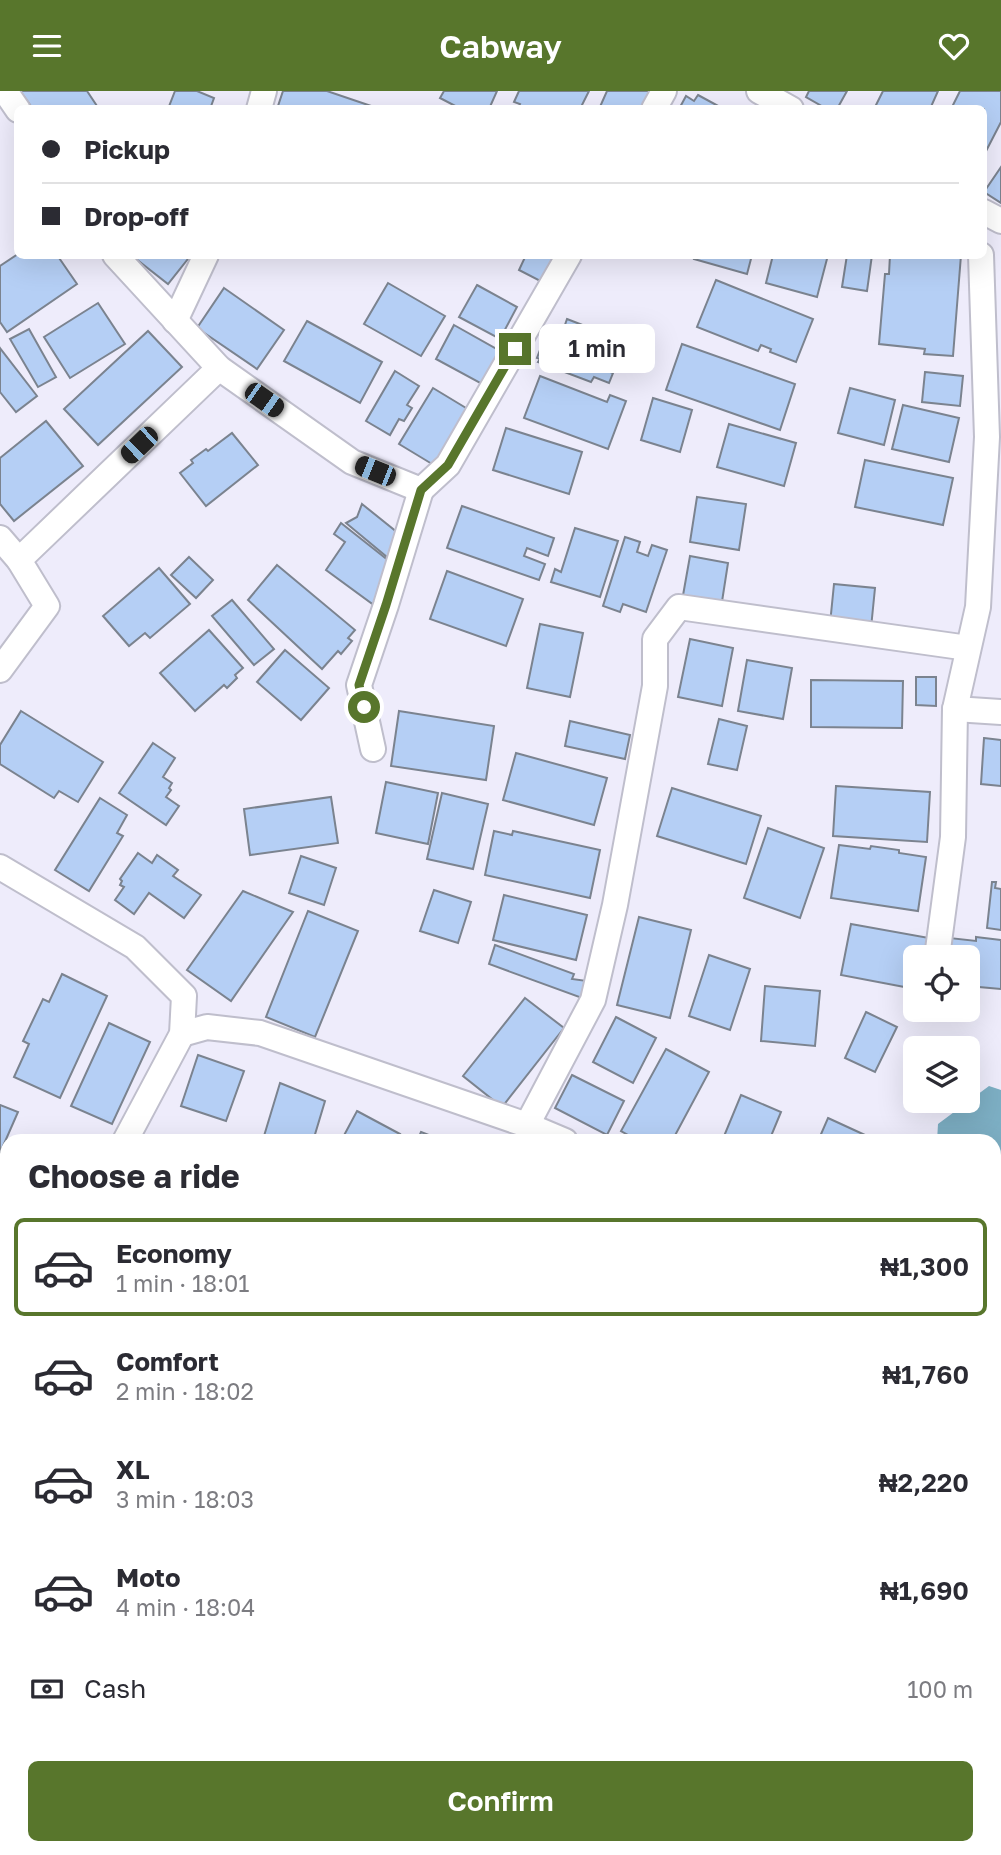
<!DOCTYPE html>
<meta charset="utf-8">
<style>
:root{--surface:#fff;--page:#f7f7f7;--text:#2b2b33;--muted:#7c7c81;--line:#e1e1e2;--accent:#58762c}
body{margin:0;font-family:"Golos Text",sans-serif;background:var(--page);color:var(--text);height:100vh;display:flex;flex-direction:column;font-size:26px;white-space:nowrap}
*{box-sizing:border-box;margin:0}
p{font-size:23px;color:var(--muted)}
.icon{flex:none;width:38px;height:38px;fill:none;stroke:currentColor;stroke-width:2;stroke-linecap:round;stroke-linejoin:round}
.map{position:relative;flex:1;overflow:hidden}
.sheet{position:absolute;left:0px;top:1043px;width:1001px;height:721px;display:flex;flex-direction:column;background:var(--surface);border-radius:21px 21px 0 0;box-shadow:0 7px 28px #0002}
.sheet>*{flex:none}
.hud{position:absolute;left:14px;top:14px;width:973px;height:154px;border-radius:10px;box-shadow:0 7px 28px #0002;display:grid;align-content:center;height:154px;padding:0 28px;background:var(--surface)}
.controls{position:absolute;left:903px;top:854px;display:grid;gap:14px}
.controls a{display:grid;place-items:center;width:77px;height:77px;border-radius:10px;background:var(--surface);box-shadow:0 7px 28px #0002;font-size:35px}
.end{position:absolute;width:32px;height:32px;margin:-16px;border:9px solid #58762c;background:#fff;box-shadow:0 0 0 4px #fff}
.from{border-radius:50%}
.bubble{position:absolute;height:49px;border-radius:10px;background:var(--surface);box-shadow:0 7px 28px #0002;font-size:23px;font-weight:600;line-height:49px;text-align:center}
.car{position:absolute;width:21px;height:42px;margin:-21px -10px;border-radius:9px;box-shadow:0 0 5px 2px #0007;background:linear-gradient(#222 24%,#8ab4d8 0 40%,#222 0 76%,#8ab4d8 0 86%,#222 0)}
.hud b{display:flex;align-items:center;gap:24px;height:66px;font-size:26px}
.hud b+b{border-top:2px solid var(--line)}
.hud i{width:18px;height:18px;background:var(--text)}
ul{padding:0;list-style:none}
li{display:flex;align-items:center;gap:21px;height:98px;margin:0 14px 10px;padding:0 14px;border:4px solid transparent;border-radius:10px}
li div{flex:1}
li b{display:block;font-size:26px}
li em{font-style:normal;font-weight:600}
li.current{border-color:var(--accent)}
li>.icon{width:63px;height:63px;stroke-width:1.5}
h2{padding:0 28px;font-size:32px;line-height:84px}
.pay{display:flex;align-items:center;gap:18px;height:77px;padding:0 28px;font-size:26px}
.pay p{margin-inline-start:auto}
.button{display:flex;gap:14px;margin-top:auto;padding:14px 28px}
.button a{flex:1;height:80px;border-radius:10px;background:var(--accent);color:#fff;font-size:28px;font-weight:600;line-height:80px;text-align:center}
header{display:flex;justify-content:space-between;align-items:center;height:91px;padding:0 28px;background:var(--accent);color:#fff;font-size:32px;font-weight:600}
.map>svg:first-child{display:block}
</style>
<header><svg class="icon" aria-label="menu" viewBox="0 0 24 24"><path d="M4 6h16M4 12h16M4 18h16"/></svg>Cabway<svg class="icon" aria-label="heart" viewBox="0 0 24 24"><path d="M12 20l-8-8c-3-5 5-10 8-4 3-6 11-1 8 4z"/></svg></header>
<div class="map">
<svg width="1001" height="1764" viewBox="0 0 1001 1764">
<rect width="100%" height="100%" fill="#eeecfb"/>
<path fill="#7dafc4" d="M989,995L1001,999V1571L994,1573V1050H937L938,1033Z"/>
<g fill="#b5cff5" stroke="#7b838f" stroke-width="2">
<path d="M20,0H87L99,18H33Z"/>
<path d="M175,0H197L214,7L210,18H168Z"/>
<path d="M283,0H327L380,18H277Z"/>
<path d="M444,0H497L489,18H461L440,7Z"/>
<path d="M519,0H589L580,18H518L520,13L514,11Z"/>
<path d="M607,0H652V18H599Z"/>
<path d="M809,0H847L837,18H827L806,6Z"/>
<path d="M883,0H938L930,18H874Z"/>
<path d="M960,0H1001V31L984,64V18H951Z"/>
<path d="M698,4L722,17L721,18H679L686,5L694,10Z"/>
<path d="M1001,76V112L984,101Z"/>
<path d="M18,163V164H57L77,193L7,241L0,231V175Z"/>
<path d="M131,164H191L168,193Z"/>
<path d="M526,164H570L548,194L519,179Z"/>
<path d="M695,164H752L747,183L694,168Z"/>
<path d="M773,164H828L817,206L766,192Z"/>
<path d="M847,164H872L867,200L842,196Z"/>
<path d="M890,164H961L953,265L924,263L925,258L879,253L885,183H889Z"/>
<path d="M716,189L813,228L796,271L770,261L771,258L761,254L758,260L697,236Z"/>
<path d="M388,192L445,225L421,265L364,233Z"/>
<path d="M477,194L517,216L500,248L459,226Z"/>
<path d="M224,197L284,239L257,278L197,237Z"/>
<path d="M98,212L125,253L70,287L44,246Z"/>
<path d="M567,228L624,250L613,278L567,260L565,265L613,282L609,292L594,286L591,291L538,271L540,268L537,267L543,251L557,257Z"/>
<path d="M307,230L382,271L360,312L284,270Z"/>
<path d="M454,234L500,260L482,293L436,268Z"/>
<path d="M29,238L56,286L38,296L10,248Z"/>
<path d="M148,240L182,276L98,354L64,318Z"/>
<path d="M682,253L795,293L780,339L666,299Z"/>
<path d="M0,257L37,305L16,321L0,301Z"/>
<path d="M395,280L419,295L407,314L412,317L404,330L399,328L390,344L366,330Z"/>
<path d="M925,281L963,285L960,315L922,311Z"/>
<path d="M540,285L607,311L610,304L626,310L608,358L524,327Z"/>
<path d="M433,297L471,320L437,376L399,353Z"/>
<path d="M850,297L895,309L884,354L838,342Z"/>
<path d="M653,307L692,319L680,361L641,349Z"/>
<path d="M903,314L959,327L949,371L892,358Z"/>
<path d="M46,330L83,375L14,430L0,413V367Z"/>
<path d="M729,333L796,352L784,395L717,376Z"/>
<path d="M506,337L582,361L569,403L493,379Z"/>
<path d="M232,342L258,374L206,415L180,382L193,372L191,369L206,358L208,360Z"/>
<path d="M865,369L953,387L943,434L855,416Z"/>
<path d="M697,406L746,413L739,459L690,451Z"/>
<path d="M362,413L403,446L387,466L346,432L357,426Z"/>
<path d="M462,415L554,447L548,465L527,457L524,465L545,473L539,489L447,457Z"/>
<path d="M341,432L408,485L382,520L326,479L345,451L334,443Z"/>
<path d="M575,437L618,450L600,506L551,491L555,478L561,481Z"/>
<path d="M625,446L640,451L637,461L648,465L652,454L667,459L646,521L623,513L620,521L603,515Z"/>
<path d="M690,465L728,472L721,517L682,510Z"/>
<path d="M189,466L213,489L196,507L171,484Z"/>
<path d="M277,474L355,539L348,547L352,550L341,563L338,560L322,578L248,509Z"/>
<path d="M159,477L190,513L150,547L145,542L129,555L103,525Z"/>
<path d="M447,480L523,508L506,555L430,528Z"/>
<path d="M834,493L875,497L871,537L830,533Z"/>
<path d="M232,509L274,558L254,574L212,525Z"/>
<path d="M540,533L583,542L570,606L527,597Z"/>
<path d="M209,539L243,577L235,584L237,587L227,597L224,594L195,620L160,582Z"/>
<path d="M690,548L733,557L722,615L678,606Z"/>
<path d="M285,559L329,597L301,629L257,591Z"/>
<path d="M747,569L792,577L783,628L738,620Z"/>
<path d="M916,586H936V615L916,614Z"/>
<path d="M811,589L903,590L902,637L811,636Z"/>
<path d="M21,620L103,671L78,711L59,700L54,707L0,673V654Z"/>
<path d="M399,620L494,635L486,689L391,675Z"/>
<path d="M719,628L747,635L737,679L708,673Z"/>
<path d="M570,630L630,644L625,668L565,655Z"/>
<path d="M984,647L1001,649V695L981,693Z"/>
<path d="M153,652L175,667L163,686L172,692L169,697L171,699L166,706L179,715L166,734L119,702Z"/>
<path d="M516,662L607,687L594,734L503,709Z"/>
<path d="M386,691L438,702L428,753L376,742Z"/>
<path d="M836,695L930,701L927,751L833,745Z"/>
<path d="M672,697L761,725L746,773L657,745Z"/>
<path d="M442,702L488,713L473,778L427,768Z"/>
<path d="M331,706L338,752L250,764L244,718Z"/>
<path d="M100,707L127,724L117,742L123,745L89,800L55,779Z"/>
<path d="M768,737L824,757L800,827L744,807Z"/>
<path d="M494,740L512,744L513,740L600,759L590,807L485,784Z"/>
<path d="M839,754L870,758L871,755L899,759V762L926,766L918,820L831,807Z"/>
<path d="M138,762L152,772L157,764L178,779L173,785L201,804L184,827L149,802L134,823L115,809L124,796L120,794L122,790L120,788Z"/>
<path d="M301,765L336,777L324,814L289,802Z"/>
<path d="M992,791H996L995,797L1001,798V839L987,837Z"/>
<path d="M434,799L471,811L458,852L420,840Z"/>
<path d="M243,800L293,821L231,910L187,879Z"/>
<path d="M504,804L587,824L576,869L493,849Z"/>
<path d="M308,820L358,840L315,946L266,926Z"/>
<path d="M639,826L691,839L670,927L617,914Z"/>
<path d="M851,833L929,847L926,866H915V898L841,884Z"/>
<path d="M976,846L1001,849V898L968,895V866H954V863L949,862L950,847L976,850Z"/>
<path d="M495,854L574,883L572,888L587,890L582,907L489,873Z"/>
<path d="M709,864L750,878L730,939L689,925Z"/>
<path d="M62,883L107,905L60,1007L14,986L29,953L23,950L43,908L49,911Z"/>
<path d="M765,895L820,900L815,955L761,950Z"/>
<path d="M525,907L564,937L502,1016L463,985Z"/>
<path d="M866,921L897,936L875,981L845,967Z"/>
<path d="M616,926L656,947L633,992L593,971Z"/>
<path d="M109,932L150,951L112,1033L71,1015Z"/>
<path d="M666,958L709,981L672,1050H639L621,1040Z"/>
<path d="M198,964L244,980L226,1030L181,1015Z"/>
<path d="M572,984L624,1010L607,1044L555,1017Z"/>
<path d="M280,992L325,1010L313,1050H280L264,1045Z"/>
<path d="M741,1004L781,1021L769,1050H722Z"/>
<path d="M0,1014L18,1021L0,1062Z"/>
<path d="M357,1020L400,1043L396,1050H341Z"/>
<path d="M828,1027L878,1050H818Z"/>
<path d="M421,1041L444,1050H417Z"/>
<path d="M29,1757H77L75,1764H33L27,1761Z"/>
<path d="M119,1757H168L165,1764H134Z"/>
<path d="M461,1757H537L533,1764H457Z"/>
</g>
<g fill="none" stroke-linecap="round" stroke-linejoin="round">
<g stroke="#bfbecc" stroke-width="28">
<g id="minor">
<path d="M5,0L18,19"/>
<path d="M759,0L791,18"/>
<path d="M259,18L264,0"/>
<path d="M654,18L664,0"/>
<path d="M984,121L1001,130"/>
<path d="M115,164L219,277L352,371L421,399L448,374L569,164"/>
<path d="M175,230L206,164"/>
<path d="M0,447L19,469"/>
<path d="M0,579L47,515L19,469L219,277"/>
<path d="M955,618L1001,621"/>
<path d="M373,658L359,594L386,514L421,399"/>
<path d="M0,776L135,856L184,905L182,943L125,1050"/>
<path d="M937,866L953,746L955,618L978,516L987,346L981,164"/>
<path d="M182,943L207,936L260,942L527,1034L565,1050"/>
<path d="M527,1034L593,909L615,814L655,595V548L679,516L968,557"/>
<path d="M0,1155L7,1159"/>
<path d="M0,1308L7,1294"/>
<path d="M0,1492L7,1495"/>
<path d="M994,1623L1001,1622"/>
<path d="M0,1704L8,1764"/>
<path d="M383,1757L393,1764"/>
<path d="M977,1757L978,1764"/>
<path d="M565,1764L567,1757"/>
</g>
</g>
<use href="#minor" stroke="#fff" stroke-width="24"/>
</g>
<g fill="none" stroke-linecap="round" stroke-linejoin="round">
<path stroke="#58762c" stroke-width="9" d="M364,616L359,594L386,514L421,399L448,374L515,258"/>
</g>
</svg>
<div class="controls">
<a><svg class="icon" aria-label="locate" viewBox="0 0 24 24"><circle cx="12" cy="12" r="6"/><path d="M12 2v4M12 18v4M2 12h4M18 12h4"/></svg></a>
<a><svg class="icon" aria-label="layers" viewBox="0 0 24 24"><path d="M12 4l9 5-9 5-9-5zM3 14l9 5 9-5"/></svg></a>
</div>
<i class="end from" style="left:364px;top:616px"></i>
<i class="end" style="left:515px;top:258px"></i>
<div class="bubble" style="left:539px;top:233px;width:116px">1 min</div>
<i class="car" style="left:264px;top:309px;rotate:125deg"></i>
<i class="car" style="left:139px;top:354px;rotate:226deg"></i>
<i class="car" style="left:375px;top:380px;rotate:292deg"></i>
<div class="hud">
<b><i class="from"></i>Pickup</b>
<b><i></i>Drop-off</b>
</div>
<section class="sheet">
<h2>Choose a ride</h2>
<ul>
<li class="current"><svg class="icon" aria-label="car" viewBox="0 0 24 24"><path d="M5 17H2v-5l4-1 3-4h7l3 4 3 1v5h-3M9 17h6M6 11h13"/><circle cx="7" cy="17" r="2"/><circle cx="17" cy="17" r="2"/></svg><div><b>Economy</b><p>1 min · 18:01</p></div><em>₦1,300</em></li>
<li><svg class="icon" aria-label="car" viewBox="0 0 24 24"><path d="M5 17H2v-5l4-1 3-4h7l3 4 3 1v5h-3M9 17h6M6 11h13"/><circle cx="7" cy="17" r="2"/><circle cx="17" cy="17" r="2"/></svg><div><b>Comfort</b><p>2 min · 18:02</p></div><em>₦1,760</em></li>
<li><svg class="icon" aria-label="car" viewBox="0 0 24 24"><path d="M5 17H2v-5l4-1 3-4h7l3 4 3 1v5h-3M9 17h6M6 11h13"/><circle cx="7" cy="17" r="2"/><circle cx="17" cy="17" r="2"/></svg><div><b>XL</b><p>3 min · 18:03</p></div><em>₦2,220</em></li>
<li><svg class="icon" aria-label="car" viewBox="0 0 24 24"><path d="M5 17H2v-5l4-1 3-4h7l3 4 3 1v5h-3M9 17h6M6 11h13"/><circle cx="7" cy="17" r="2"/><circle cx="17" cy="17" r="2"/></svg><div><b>Moto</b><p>4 min · 18:04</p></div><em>₦1,690</em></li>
</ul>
<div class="pay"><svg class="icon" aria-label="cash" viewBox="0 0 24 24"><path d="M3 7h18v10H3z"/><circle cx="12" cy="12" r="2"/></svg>Cash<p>100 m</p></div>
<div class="button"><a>Confirm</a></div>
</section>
</div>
